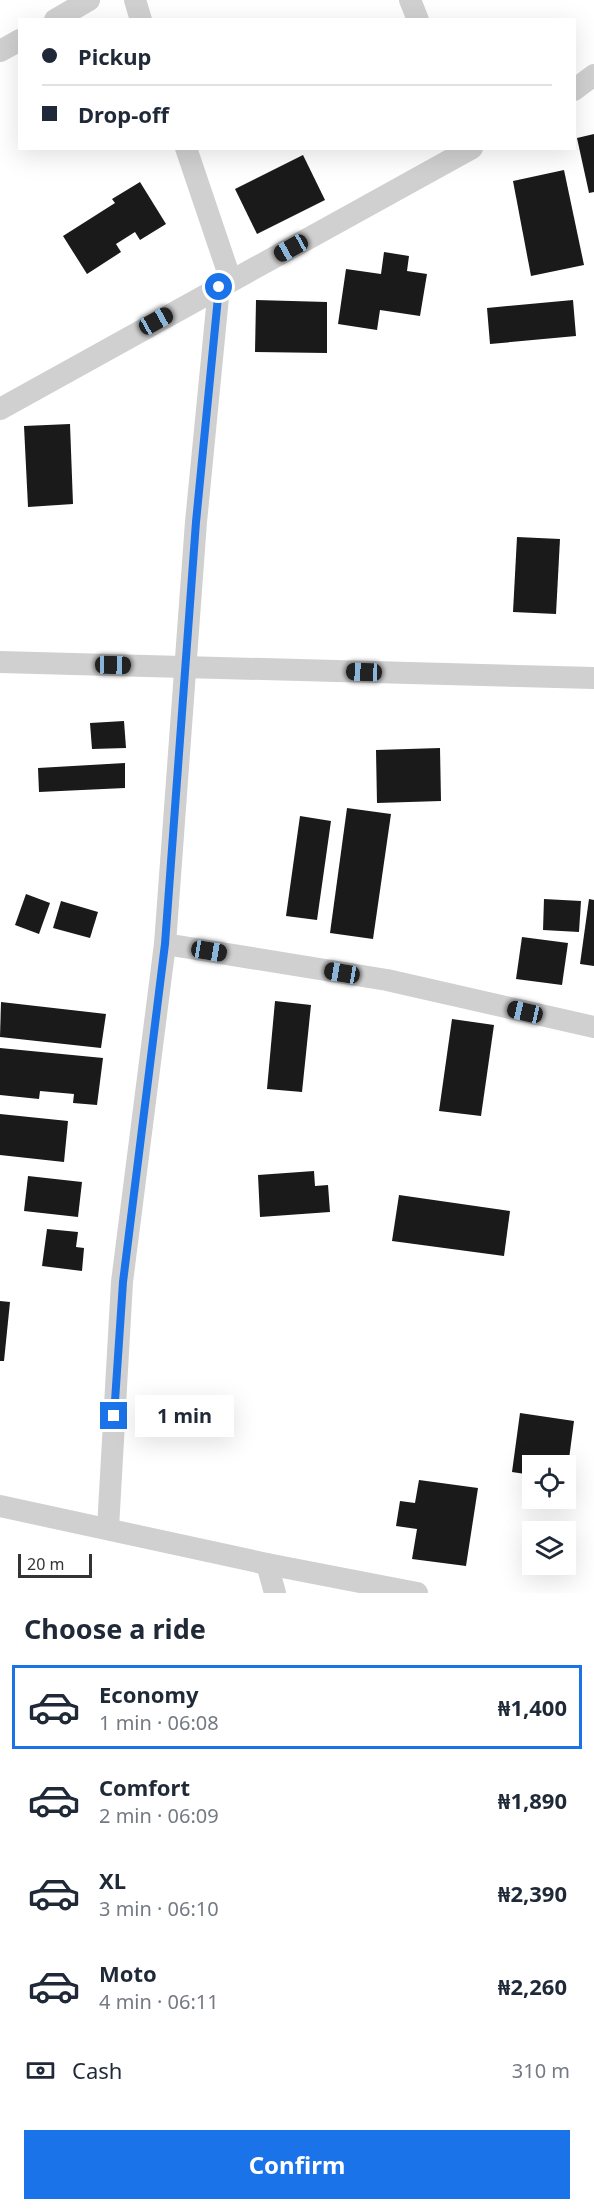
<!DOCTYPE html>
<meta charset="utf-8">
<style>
:root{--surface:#fff;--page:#f6f6f7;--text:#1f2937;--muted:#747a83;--line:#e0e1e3;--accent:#1a73e8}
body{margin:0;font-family:"Noto Sans",sans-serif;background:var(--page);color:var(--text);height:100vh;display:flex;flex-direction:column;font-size:22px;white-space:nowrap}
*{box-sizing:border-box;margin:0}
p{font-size:20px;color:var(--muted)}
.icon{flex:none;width:33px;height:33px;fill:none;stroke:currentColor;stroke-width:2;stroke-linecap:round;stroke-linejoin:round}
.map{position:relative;height:1593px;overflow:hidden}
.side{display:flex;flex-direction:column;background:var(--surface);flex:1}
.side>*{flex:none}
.hud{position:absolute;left:18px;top:18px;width:558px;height:132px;border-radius:0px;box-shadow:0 6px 24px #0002;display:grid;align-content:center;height:132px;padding:0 24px;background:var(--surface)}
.fabs{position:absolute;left:522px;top:1455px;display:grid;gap:12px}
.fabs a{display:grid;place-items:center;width:54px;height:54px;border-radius:0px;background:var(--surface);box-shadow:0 6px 24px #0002;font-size:30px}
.scale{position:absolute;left:18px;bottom:15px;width:74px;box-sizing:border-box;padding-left:6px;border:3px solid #333;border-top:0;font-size:16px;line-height:21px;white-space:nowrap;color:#333;-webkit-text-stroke:4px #fff;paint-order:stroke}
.end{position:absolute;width:27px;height:27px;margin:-14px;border:8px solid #1a73e8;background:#fff;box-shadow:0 0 0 3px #fff}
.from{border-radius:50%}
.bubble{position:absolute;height:42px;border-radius:0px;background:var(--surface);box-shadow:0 6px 24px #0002;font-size:20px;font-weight:700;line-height:42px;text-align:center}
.car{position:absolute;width:18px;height:36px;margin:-18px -9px;border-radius:8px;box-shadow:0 0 4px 2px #0007;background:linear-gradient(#222 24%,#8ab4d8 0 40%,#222 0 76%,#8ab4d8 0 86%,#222 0)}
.hud b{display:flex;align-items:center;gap:21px;height:57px;font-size:22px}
.hud b+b{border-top:2px solid var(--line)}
.hud i{width:15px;height:15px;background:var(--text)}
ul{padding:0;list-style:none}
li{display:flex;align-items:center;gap:18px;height:84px;margin:0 12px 9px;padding:0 12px;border:3px solid transparent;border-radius:0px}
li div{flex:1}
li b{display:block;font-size:22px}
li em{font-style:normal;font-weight:700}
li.selected{border-color:var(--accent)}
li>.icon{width:54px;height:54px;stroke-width:1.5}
h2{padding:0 24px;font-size:27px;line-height:72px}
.pay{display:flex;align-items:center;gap:15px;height:66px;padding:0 24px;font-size:22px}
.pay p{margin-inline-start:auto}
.button{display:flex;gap:12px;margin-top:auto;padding:12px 24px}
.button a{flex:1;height:69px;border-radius:0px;background:var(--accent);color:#fff;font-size:24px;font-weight:700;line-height:69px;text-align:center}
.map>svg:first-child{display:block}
</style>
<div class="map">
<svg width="594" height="1593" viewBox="0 0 594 1593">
<rect width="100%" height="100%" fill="#fff"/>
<g fill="#1a1a1a">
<path d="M594,134V192L589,193L577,138Z"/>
<path d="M303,155L325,200L257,234L235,189Z"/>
<path d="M564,170L584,265L531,276L513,181Z"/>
<path d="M140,182L166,224L140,240L135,232L116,244L121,252L87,274L63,236L115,203L112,199Z"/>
<path d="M384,252L409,256L407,271L427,274L420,316L380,310L377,330L338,324L346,269L381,274Z"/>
<path d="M256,300L327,302V353L255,352Z"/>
<path d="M573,300L576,336L490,344L487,308Z"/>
<path d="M70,424L73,504L28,507L24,426Z"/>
<path d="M517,537L560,539L556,614L513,612Z"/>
<path d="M124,721L126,748L92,749L90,723Z"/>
<path d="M440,748L441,801L377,803L376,750Z"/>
<path d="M125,763V788L39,792L38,768Z"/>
<path d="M347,808L391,814L373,939L330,933Z"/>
<path d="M300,816L331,821L317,920L286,916Z"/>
<path d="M26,894L50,903L39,934L15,925Z"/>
<path d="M544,899L581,901L579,932L543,930Z"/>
<path d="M589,899L594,900V966L580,964Z"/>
<path d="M61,901L98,912L90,938L53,928Z"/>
<path d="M522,937L568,943L562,985L516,979Z"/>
<path d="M275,1001L311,1005L302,1092L267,1089Z"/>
<path d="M1,1002L106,1014L101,1048L0,1037Z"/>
<path d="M452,1019L494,1025L481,1116L439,1111Z"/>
<path d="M0,1048L103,1058L97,1105L73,1103L74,1094L40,1091L39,1099L0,1095Z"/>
<path d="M0,1114L68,1121L64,1162L0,1155Z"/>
<path d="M314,1171L315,1186L328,1185L330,1212L260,1217L258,1175Z"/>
<path d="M28,1176L82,1182L78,1217L24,1211Z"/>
<path d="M399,1195L510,1211L504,1256L392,1241Z"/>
<path d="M47,1229L78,1232L76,1247L84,1248L82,1271L42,1266Z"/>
<path d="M0,1301L10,1302L4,1361H0Z"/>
<path d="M520,1413L574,1421L567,1474L566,1466H532V1475L512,1472Z"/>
<path d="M419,1480L478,1488L466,1566L412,1559L417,1529L396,1526L400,1501L415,1503Z"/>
</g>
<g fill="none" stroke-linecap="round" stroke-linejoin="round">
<g stroke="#d0d0d0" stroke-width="22">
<path d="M135,0L141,20"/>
<path d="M410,0L418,20"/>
<path d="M55,20L89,0"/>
<path d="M0,51L20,40"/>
<path d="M574,90L594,75"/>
<path d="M186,148L231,281"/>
<path d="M0,409L472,148"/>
<path d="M0,662L594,678"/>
<path d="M165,944L387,980L594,1027"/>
<path d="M0,1506L267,1564L417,1593"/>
<path d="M108,1528L122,1282L165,944L196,522L219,287"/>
<path d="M267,1564L275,1593"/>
</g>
</g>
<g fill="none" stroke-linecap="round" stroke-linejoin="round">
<path stroke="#1a73e8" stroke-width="8" d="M114,1416L123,1282L165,944L196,522L219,287"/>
</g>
</svg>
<div class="fabs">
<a><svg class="icon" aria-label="locate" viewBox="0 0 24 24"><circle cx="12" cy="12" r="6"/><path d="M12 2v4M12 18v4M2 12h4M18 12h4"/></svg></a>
<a><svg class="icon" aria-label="layers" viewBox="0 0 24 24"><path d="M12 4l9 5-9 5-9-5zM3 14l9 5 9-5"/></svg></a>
</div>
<div class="scale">20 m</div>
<i class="end from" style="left:219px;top:287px"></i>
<i class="end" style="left:114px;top:1416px"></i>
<div class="bubble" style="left:135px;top:1395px;width:99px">1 min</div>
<i class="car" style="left:291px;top:248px;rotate:241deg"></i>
<i class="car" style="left:156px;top:321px;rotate:61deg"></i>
<i class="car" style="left:113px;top:665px;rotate:91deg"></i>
<i class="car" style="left:364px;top:672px;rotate:272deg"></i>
<i class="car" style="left:209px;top:951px;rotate:99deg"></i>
<i class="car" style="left:342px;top:973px;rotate:280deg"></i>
<i class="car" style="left:525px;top:1012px;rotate:283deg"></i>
<div class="hud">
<b><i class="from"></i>Pickup</b>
<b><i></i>Drop-off</b>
</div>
</div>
<section class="side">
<h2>Choose a ride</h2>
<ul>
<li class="selected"><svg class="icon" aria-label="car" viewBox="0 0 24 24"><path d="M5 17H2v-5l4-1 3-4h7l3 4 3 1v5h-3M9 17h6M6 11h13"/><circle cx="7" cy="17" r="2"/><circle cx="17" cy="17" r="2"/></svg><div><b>Economy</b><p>1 min · 06:08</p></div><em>₦1,400</em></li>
<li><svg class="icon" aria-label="car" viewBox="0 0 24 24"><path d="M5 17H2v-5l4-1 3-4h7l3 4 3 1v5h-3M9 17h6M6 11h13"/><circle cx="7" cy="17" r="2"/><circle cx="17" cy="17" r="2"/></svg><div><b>Comfort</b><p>2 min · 06:09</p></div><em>₦1,890</em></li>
<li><svg class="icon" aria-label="car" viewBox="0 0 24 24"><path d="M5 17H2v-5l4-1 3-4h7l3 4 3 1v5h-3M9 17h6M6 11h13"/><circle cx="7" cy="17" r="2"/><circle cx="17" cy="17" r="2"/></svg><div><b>XL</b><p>3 min · 06:10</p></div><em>₦2,390</em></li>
<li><svg class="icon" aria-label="car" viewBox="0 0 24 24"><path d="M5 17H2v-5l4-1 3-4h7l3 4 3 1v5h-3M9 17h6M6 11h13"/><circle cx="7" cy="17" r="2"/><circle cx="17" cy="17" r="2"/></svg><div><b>Moto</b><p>4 min · 06:11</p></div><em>₦2,260</em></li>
</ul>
<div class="pay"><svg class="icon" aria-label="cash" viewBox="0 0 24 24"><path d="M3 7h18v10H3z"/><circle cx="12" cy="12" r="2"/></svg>Cash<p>310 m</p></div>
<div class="button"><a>Confirm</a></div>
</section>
